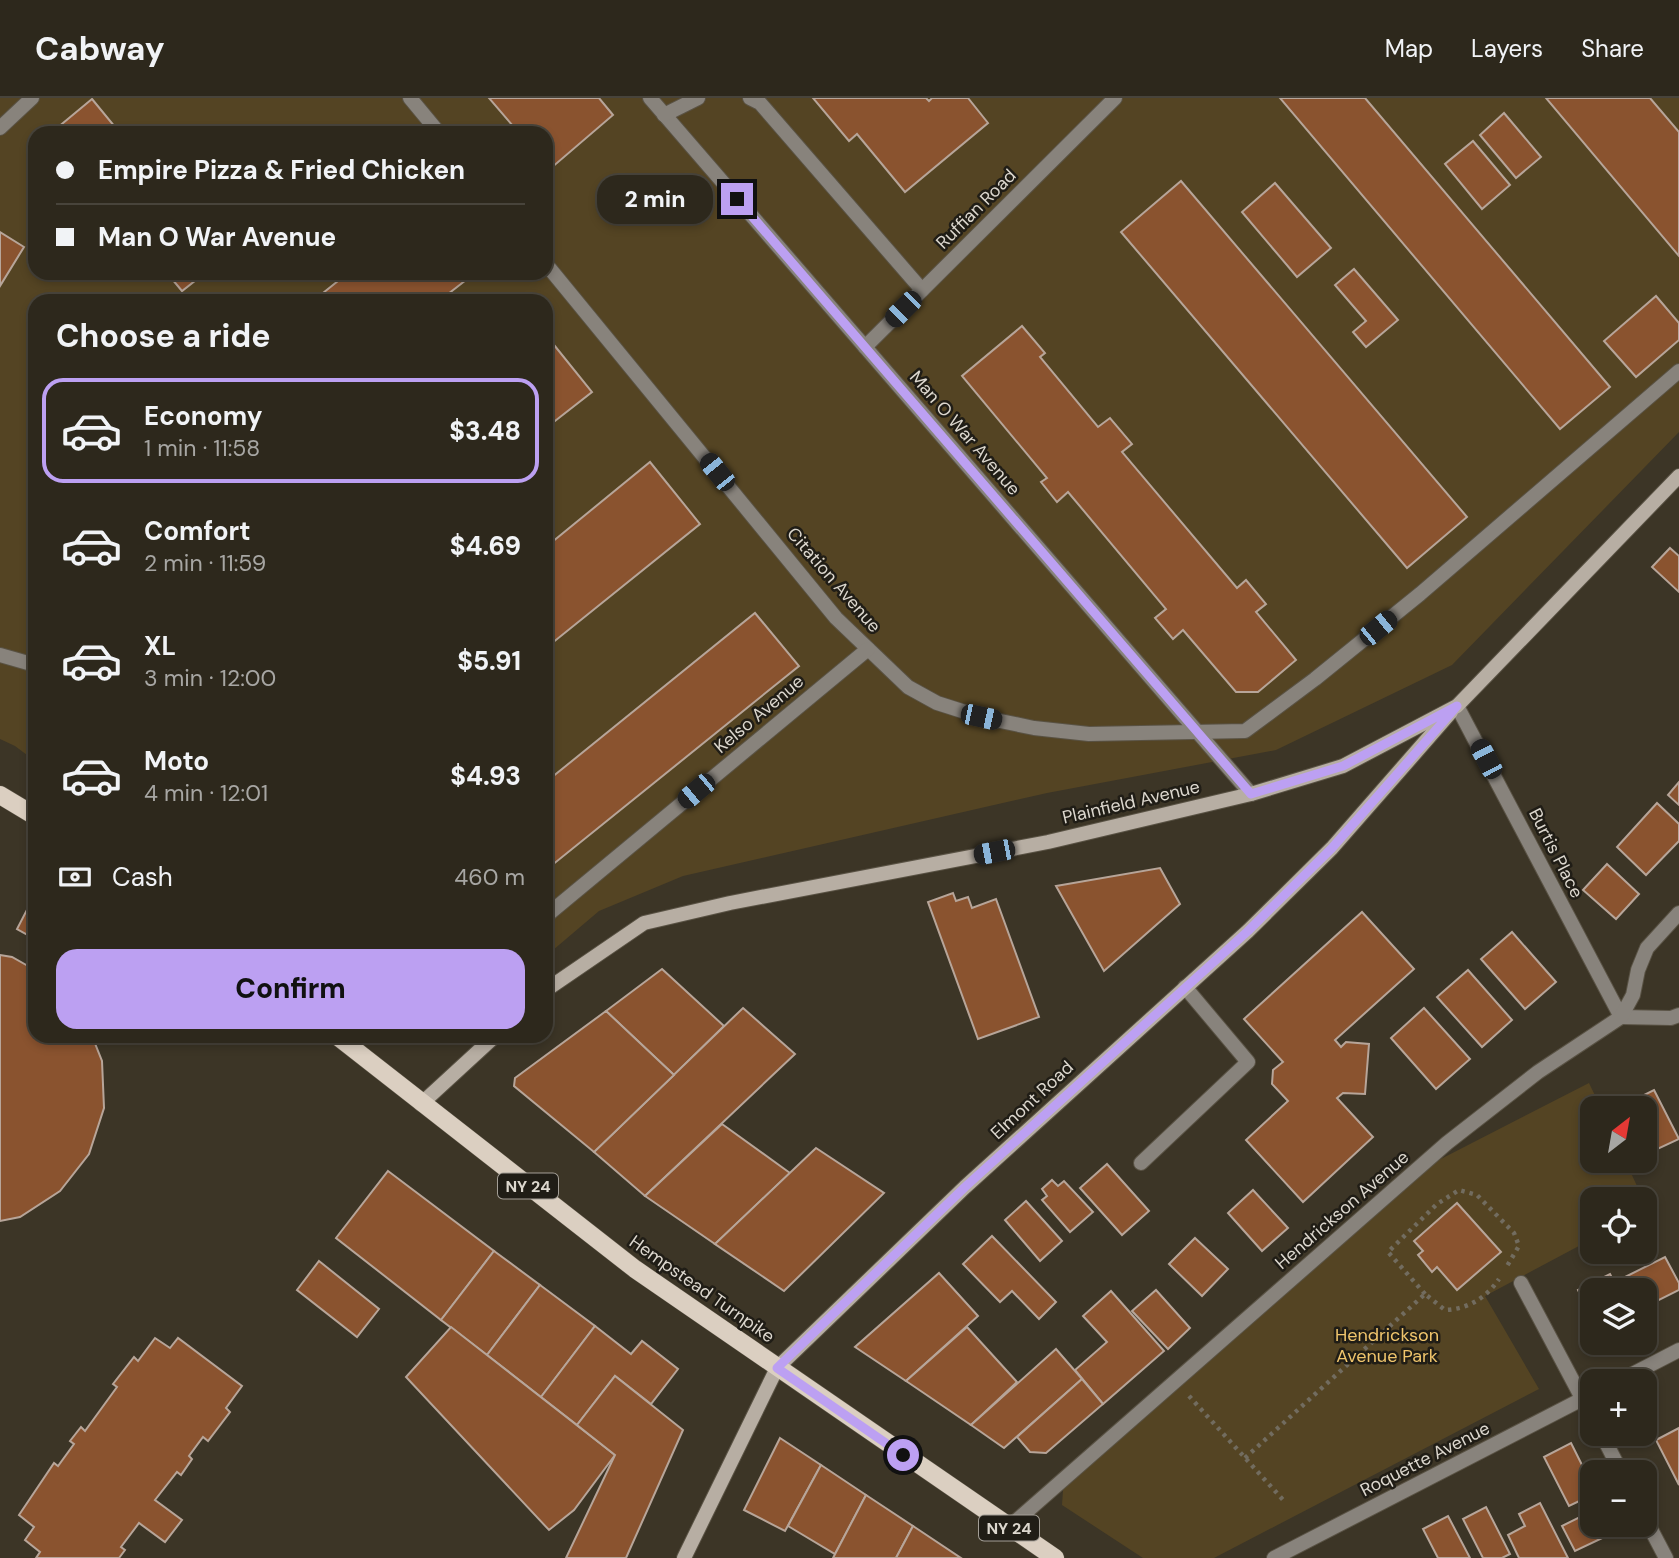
<!DOCTYPE html>
<meta charset="utf-8">
<style>
:root{--surface:#2d281c;--page:#353025;--text:#f1f3f6;--muted:#a7a6a3;--line:#48443b;--accent:#bca0f2}
body{margin:0;font-family:"DM Sans",sans-serif;background:var(--page);color:var(--text);height:100vh;display:flex;flex-direction:column;font-size:26px;white-space:nowrap}
*{box-sizing:border-box;margin:0}
p{font-size:23px;color:var(--muted)}
.icon{flex:none;width:38px;height:38px;fill:none;stroke:currentColor;stroke-width:2;stroke-linecap:round;stroke-linejoin:round}
.map{position:relative;flex:1;overflow:hidden}
.sheet{position:absolute;left:28px;top:196px;width:525px;height:749px;display:flex;flex-direction:column;background:var(--surface);border-radius:21px;box-shadow:0 4px 10px #0003,0 0 0 2px var(--line)}
.sheet>*{flex:none}
.banner{position:absolute;left:28px;top:28px;width:525px;height:154px;border-radius:21px;box-shadow:0 4px 10px #0003,0 0 0 2px var(--line);display:grid;align-content:center;height:154px;padding:0 28px;background:var(--surface)}
.needle{width:46px;rotate:31deg}
.tools{position:absolute;left:1580px;top:998px;display:grid;gap:14px}
.tools a{display:grid;place-items:center;width:77px;height:77px;border-radius:14px;background:var(--surface);box-shadow:0 4px 10px #0003,0 0 0 2px var(--line);font-size:35px}
.end{position:absolute;width:32px;height:32px;margin:-16px;border:9px solid #bca0f2;background:#111;box-shadow:0 0 0 4px #111}
.from{border-radius:50%}
.bubble{position:absolute;height:49px;border-radius:21px;background:var(--surface);box-shadow:0 4px 10px #0003,0 0 0 2px var(--line);font-size:23px;font-weight:800;line-height:49px;text-align:center}
.car{position:absolute;width:21px;height:42px;margin:-21px -10px;border-radius:9px;box-shadow:0 0 5px 2px #0007;background:linear-gradient(#222 24%,#8ab4d8 0 40%,#222 0 76%,#8ab4d8 0 86%,#222 0)}
.banner b{display:flex;align-items:center;gap:24px;height:66px;font-size:26px}
.banner b+b{border-top:2px solid var(--line)}
.banner i{width:18px;height:18px;background:var(--text)}
ul{padding:0;list-style:none}
li{display:flex;align-items:center;gap:21px;height:105px;margin:0 14px 10px;padding:0 14px;border:4px solid transparent;border-radius:21px}
li div{flex:1}
li b{display:block;font-size:26px}
li em{font-style:normal;font-weight:800}
li.current{border-color:var(--accent)}
li>.icon{width:63px;height:63px;stroke-width:1.5}
h2{padding:0 28px;font-size:32px;line-height:84px}
.pay{display:flex;align-items:center;gap:18px;height:77px;padding:0 28px;font-size:26px}
.pay p{margin-inline-start:auto}
.primary-button{display:flex;gap:14px;margin-top:auto;padding:14px 28px}
.primary-button a{flex:1;height:80px;border-radius:21px;background:var(--accent);color:#111;font-size:28px;font-weight:800;line-height:80px;text-align:center}
header{display:flex;align-items:center;gap:42px;box-sizing:border-box;height:98px;padding:0 35px;background:var(--surface);border-bottom:2px solid var(--line)}
header strong{font-size:33px}
nav{display:flex;gap:38px;margin-inline-start:auto;font-size:24px}
.map>svg:first-child{display:block}
</style>
<header>
<strong>Cabway</strong>
<nav><a>Map</a><a>Layers</a><a>Share</a></nav>
</header>
<div class="map">
<svg width="1679" height="1460" viewBox="0 0 1679 1460">
<rect width="100%" height="100%" fill="#3c3526"/>
<g fill="#544423" fill-rule="evenodd">
<path d="M0,0H1679V334L1452,567L1276,652L1047,695L683,778L599,813L546,858V203H35V663L15,648L0,641ZM35,35H546V175H35Z"/>
<path d="M1589,985L1601,1010H1592V1062H1625L1643,1101H1592V1141L1485,1198L1539,1291L1214,1460H1143L1062,1407L1064,1379L1435,1064Z"/>
</g>
<g fill="#8a532f" stroke="#b7a599" stroke-width="2">
<path d="M489,0H599L613,17L550,71L546,67V35H519Z"/>
<path d="M813,0H926L929,3L932,0H968L988,25L905,94L857,36L849,43Z"/>
<path d="M1280,0H1365L1610,289L1560,331Z"/>
<path d="M1546,0H1650L1679,34V158Z"/>
<path d="M92,1L120,35H51Z"/>
<path d="M1504,15L1541,59L1516,80L1480,37Z"/>
<path d="M1473,43L1510,87L1482,111L1445,66Z"/>
<path d="M1181,83L1467,419L1407,470L1121,134Z"/>
<path d="M1275,85L1331,150L1297,179L1242,114Z"/>
<path d="M0,134L24,149L0,188Z"/>
<path d="M1354,171L1398,222L1366,249L1353,234L1366,223L1335,187Z"/>
<path d="M167,175H205L182,193Z"/>
<path d="M348,175H475L439,203H313Z"/>
<path d="M1656,198L1679,225V242L1636,279L1604,243Z"/>
<path d="M1022,228L1045,255L1040,259L1098,329L1110,320L1132,346L1122,354L1237,490L1246,482L1266,506L1256,514L1296,562L1258,594H1236L1183,532L1173,541L1155,520L1166,511L1068,394L1057,404L1041,384L1047,380L962,278Z"/>
<path d="M546,237L592,294L546,330Z"/>
<path d="M650,364L700,426L546,550V449Z"/>
<path d="M1670,450L1679,458V494L1652,469Z"/>
<path d="M755,515L799,568L546,772V684Z"/>
<path d="M1679,684V707L1668,697Z"/>
<path d="M1657,705L1679,726V743L1646,777L1617,749Z"/>
<path d="M1607,766L1639,796L1616,821L1583,792Z"/>
<path d="M1160,770L1180,806L1104,873L1056,788Z"/>
<path d="M953,795L956,803L968,799L972,810L996,801L1039,919L978,941L928,804Z"/>
<path d="M31,804L35,806V841L17,831Z"/>
<path d="M1362,814L1414,871L1335,942L1341,949L1346,944L1369,946L1365,996L1343,995L1337,1000L1373,1039L1303,1104L1246,1042L1288,1003L1272,986L1273,972L1283,964L1244,921Z"/>
<path d="M1512,834L1556,884L1525,911L1481,861Z"/>
<path d="M0,857L12,859L35,872V938H92L102,963L104,1010L89,1056L60,1093L20,1119L0,1123Z"/>
<path d="M662,871L724,928L674,977L606,913Z"/>
<path d="M1468,872L1512,922L1482,949L1437,899Z"/>
<path d="M743,910L795,956L645,1098L594,1054Z"/>
<path d="M1424,910L1470,961L1436,991L1391,940Z"/>
<path d="M606,913L674,977L594,1054L514,988L515,980Z"/>
<path d="M1654,992L1679,1041L1651,1054L1645,1041V1010H1618Z"/>
<path d="M722,1026L790,1075L715,1146L645,1098Z"/>
<path d="M816,1050L884,1095L784,1193L715,1146Z"/>
<path d="M1107,1066L1149,1113L1122,1137L1080,1090Z"/>
<path d="M388,1073L494,1153L441,1222L336,1140Z"/>
<path d="M1052,1082L1058,1088L1064,1083L1093,1114L1070,1134L1042,1102L1047,1098L1042,1091Z"/>
<path d="M1253,1092L1288,1130L1262,1153L1228,1115Z"/>
<path d="M1026,1103L1062,1143L1040,1163L1005,1122Z"/>
<path d="M1457,1105L1501,1154L1457,1192L1437,1169L1432,1174L1418,1157L1423,1153L1414,1143Z"/>
<path d="M992,1138L1056,1204L1039,1221L1012,1193L1000,1204L963,1166Z"/>
<path d="M1195,1140L1228,1171L1202,1198L1169,1166Z"/>
<path d="M494,1153L540,1187L487,1257L441,1222Z"/>
<path d="M1665,1159L1679,1185V1192L1645,1209V1192H1631L1625,1179Z"/>
<path d="M319,1163L379,1211L357,1239L297,1192Z"/>
<path d="M939,1175L978,1218L906,1283L855,1249Z"/>
<path d="M1610,1176L1618,1192H1592V1222L1578,1192Z"/>
<path d="M540,1187L595,1228L541,1299L487,1257Z"/>
<path d="M1156,1192L1190,1230L1168,1251L1132,1213Z"/>
<path d="M1111,1193L1164,1253L1103,1306L1075,1272L1107,1244L1083,1218Z"/>
<path d="M595,1228L631,1256L642,1243L678,1271L651,1306L615,1278L577,1327L541,1299Z"/>
<path d="M451,1229L615,1357L574,1412L549,1432L406,1279Z"/>
<path d="M967,1229L1017,1284L971,1327L906,1283Z"/>
<path d="M155,1240L170,1250L178,1240L242,1288L226,1310L230,1314L208,1343L203,1339L189,1358L192,1361L181,1377L177,1374L155,1402L182,1422L165,1444L139,1425L121,1449L125,1452L119,1460H36L40,1454L25,1442L34,1429L19,1417L54,1365L58,1368L74,1346L70,1343L81,1329L85,1333L117,1289L113,1286L134,1259L138,1263Z"/>
<path d="M1056,1251L1082,1281L1004,1350L971,1327Z"/>
<path d="M615,1278L683,1332L626,1460H566L615,1357L577,1327Z"/>
<path d="M1082,1281L1103,1306L1046,1355L1030,1354L1017,1339Z"/>
<path d="M1679,1330V1387L1656,1342Z"/>
<path d="M780,1340L821,1367L785,1433L744,1412Z"/>
<path d="M1571,1345L1592,1387V1397L1569,1408L1544,1359Z"/>
<path d="M821,1367L866,1397L835,1456L788,1428Z"/>
<path d="M866,1397L913,1428L896,1460H833Z"/>
<path d="M1540,1405L1568,1460H1519L1508,1437L1525,1428L1519,1416Z"/>
<path d="M1486,1409L1510,1456L1502,1460H1483L1463,1421Z"/>
<path d="M1592,1413V1426H1611L1615,1434L1575,1453L1562,1428Z"/>
<path d="M1448,1418L1470,1460H1438L1423,1431Z"/>
<path d="M913,1428L961,1460H896Z"/>
</g>
<g fill="none" stroke-linecap="round" stroke-linejoin="round">
<g stroke="#595244" stroke-width="16">
<g id="lane">
<path d="M410,0L439,35"/>
<path d="M650,0L1251,696"/>
<path d="M750,0L760,5L922,192"/>
<path d="M664,17L698,0"/>
<path d="M0,30L32,0"/>
<path d="M546,166L836,520L908,589L937,605L981,619L1034,630L1089,636L1245,633L1315,581L1420,496L1679,273"/>
<path d="M865,249L1115,0"/>
<path d="M0,557L35,567"/>
<path d="M546,818L868,551"/>
<path d="M1141,1065L1248,964L1185,889"/>
</g>
</g>
<g stroke="#595244" stroke-width="16">
<g id="street">
<path d="M1457,608L1621,919L1671,920L1679,917"/>
<path d="M1521,1185L1592,1319"/>
<path d="M1619,1283L1679,1252"/>
<path d="M1601,1335L1621,1374"/>
<path d="M1645,1420L1666,1460"/>
<path d="M1008,1430L1447,1045L1538,974L1621,919L1633,897L1638,872L1647,850L1679,815"/>
<path d="M1274,1460L1592,1296"/>
</g>
</g>
<g stroke="#595244" stroke-width="16">
<g id="secondary">
<path d="M546,892L644,825L730,805L1048,744L1251,696L1343,668L1457,608L1679,378"/>
<path d="M421,1006L495,938"/>
<path d="M684,1460L777,1270L965,1089L1248,833L1332,750L1451,614"/>
</g>
</g>
<g stroke="#595244" stroke-width="19">
<g id="primary">
<path d="M0,697L35,718"/>
<path d="M337,938L635,1171L1055,1460"/>
</g>
</g>
<g stroke="#726c5f" stroke-width="4.5" stroke-dasharray="3.5 5" stroke-linecap="butt">
<path d="M1425,1196L1388,1154L1437,1106L1459,1092L1477,1097L1514,1135L1519,1148L1507,1168"/>
<path d="M1189,1298L1285,1404"/>
<path d="M1245,1360L1425,1196L1445,1212C1468,1211 1486,1200 1499,1181"/>
</g>
<use href="#lane" stroke="#88837c" stroke-width="14"/>
<use href="#street" stroke="#88837c" stroke-width="14"/>
<use href="#secondary" stroke="#b7aea3" stroke-width="14"/>
<use href="#primary" stroke="#dbcfc1" stroke-width="18"/>
</g>
<g fill="none" stroke-linecap="round" stroke-linejoin="round">
<path stroke="#bca0f2" stroke-width="9" d="M737,101L1251,696L1343,668L1457,608L1332,750L1248,833L965,1089L777,1270L903,1357"/>
</g>
<g text-anchor="middle" dominant-baseline="central" stroke-width="5" stroke-linejoin="round" paint-order="stroke">
<g fill="#201d16" stroke="#a49f97" stroke-width="2">
<rect x="498" y="1075.5" width="60" height="25" rx="5"/>
<rect x="979" y="1417.5" width="60" height="25" rx="5"/>
</g>
<g font-size="16" font-weight="bold" fill="#dcd7ce">
<text x="528" y="1088">NY 24</text>
<text x="1009" y="1430">NY 24</text>
</g>
<g font-size="18" fill="#dcd7ce" stroke="#201d16">
<text transform="translate(976 111) rotate(-45)">Ruffian Road</text>
<text transform="translate(965 335) rotate(49)">Man O War Avenue</text>
<text transform="translate(834 482) rotate(49)">Citation Avenue</text>
<text transform="translate(759 616) rotate(-40)">Kelso Avenue</text>
<text transform="translate(1131 704) rotate(-13)">Plainfield Avenue</text>
<text transform="translate(1556 755) rotate(63)">Burtis Place</text>
<text transform="translate(1032 1002) rotate(-43)">Elmont Road</text>
<text transform="translate(1342 1112) rotate(-41)">Hendrickson Avenue</text>
<text transform="translate(702 1191) rotate(35)">Hempstead Turnpike</text>
<text transform="translate(1425 1361) rotate(-27)">Roquette Avenue</text>
</g>
<g font-size="18" fill="#f0c56c" stroke="#201d16">
<text x="1387" y="1237">Hendrickson<tspan x="1387" dy="21">Avenue Park</tspan></text>
</g>
</g>
</svg>
<div class="tools">
<a><svg class="needle" viewBox="-14 -14 28 28"><path d="M0-13l5 13h-10z" fill="#e53935"/><path d="M0 13l5-13h-10z" fill="#a7a6a3"/></svg></a>
<a><svg class="icon" aria-label="locate" viewBox="0 0 24 24"><circle cx="12" cy="12" r="6"/><path d="M12 2v4M12 18v4M2 12h4M18 12h4"/></svg></a>
<a><svg class="icon" aria-label="layers" viewBox="0 0 24 24"><path d="M12 4l9 5-9 5-9-5zM3 14l9 5 9-5"/></svg></a>
<a>+</a>
<a>−</a>
</div>
<i class="end from" style="left:903px;top:1357px"></i>
<i class="end" style="left:737px;top:101px"></i>
<div class="bubble" style="left:597px;top:77px;width:116px">2 min</div>
<i class="car" style="left:903px;top:211px;rotate:225deg"></i>
<i class="car" style="left:717px;top:374px;rotate:321deg"></i>
<i class="car" style="left:1378px;top:530px;rotate:51deg"></i>
<i class="car" style="left:981px;top:619px;rotate:102deg"></i>
<i class="car" style="left:1486px;top:661px;rotate:332deg"></i>
<i class="car" style="left:696px;top:693px;rotate:230deg"></i>
<i class="car" style="left:994px;top:754px;rotate:259deg"></i>
<div class="banner">
<b><i class="from"></i>Empire Pizza &amp; Fried Chicken</b>
<b><i></i>Man O War Avenue</b>
</div>
<section class="sheet">
<h2>Choose a ride</h2>
<ul>
<li class="current"><svg class="icon" aria-label="car" viewBox="0 0 24 24"><path d="M5 17H2v-5l4-1 3-4h7l3 4 3 1v5h-3M9 17h6M6 11h13"/><circle cx="7" cy="17" r="2"/><circle cx="17" cy="17" r="2"/></svg><div><b>Economy</b><p>1 min · 11:58</p></div><em>$3.48</em></li>
<li><svg class="icon" aria-label="car" viewBox="0 0 24 24"><path d="M5 17H2v-5l4-1 3-4h7l3 4 3 1v5h-3M9 17h6M6 11h13"/><circle cx="7" cy="17" r="2"/><circle cx="17" cy="17" r="2"/></svg><div><b>Comfort</b><p>2 min · 11:59</p></div><em>$4.69</em></li>
<li><svg class="icon" aria-label="car" viewBox="0 0 24 24"><path d="M5 17H2v-5l4-1 3-4h7l3 4 3 1v5h-3M9 17h6M6 11h13"/><circle cx="7" cy="17" r="2"/><circle cx="17" cy="17" r="2"/></svg><div><b>XL</b><p>3 min · 12:00</p></div><em>$5.91</em></li>
<li><svg class="icon" aria-label="car" viewBox="0 0 24 24"><path d="M5 17H2v-5l4-1 3-4h7l3 4 3 1v5h-3M9 17h6M6 11h13"/><circle cx="7" cy="17" r="2"/><circle cx="17" cy="17" r="2"/></svg><div><b>Moto</b><p>4 min · 12:01</p></div><em>$4.93</em></li>
</ul>
<div class="pay"><svg class="icon" aria-label="cash" viewBox="0 0 24 24"><path d="M3 7h18v10H3z"/><circle cx="12" cy="12" r="2"/></svg>Cash<p>460 m</p></div>
<div class="primary-button"><a>Confirm</a></div>
</section>
</div>
